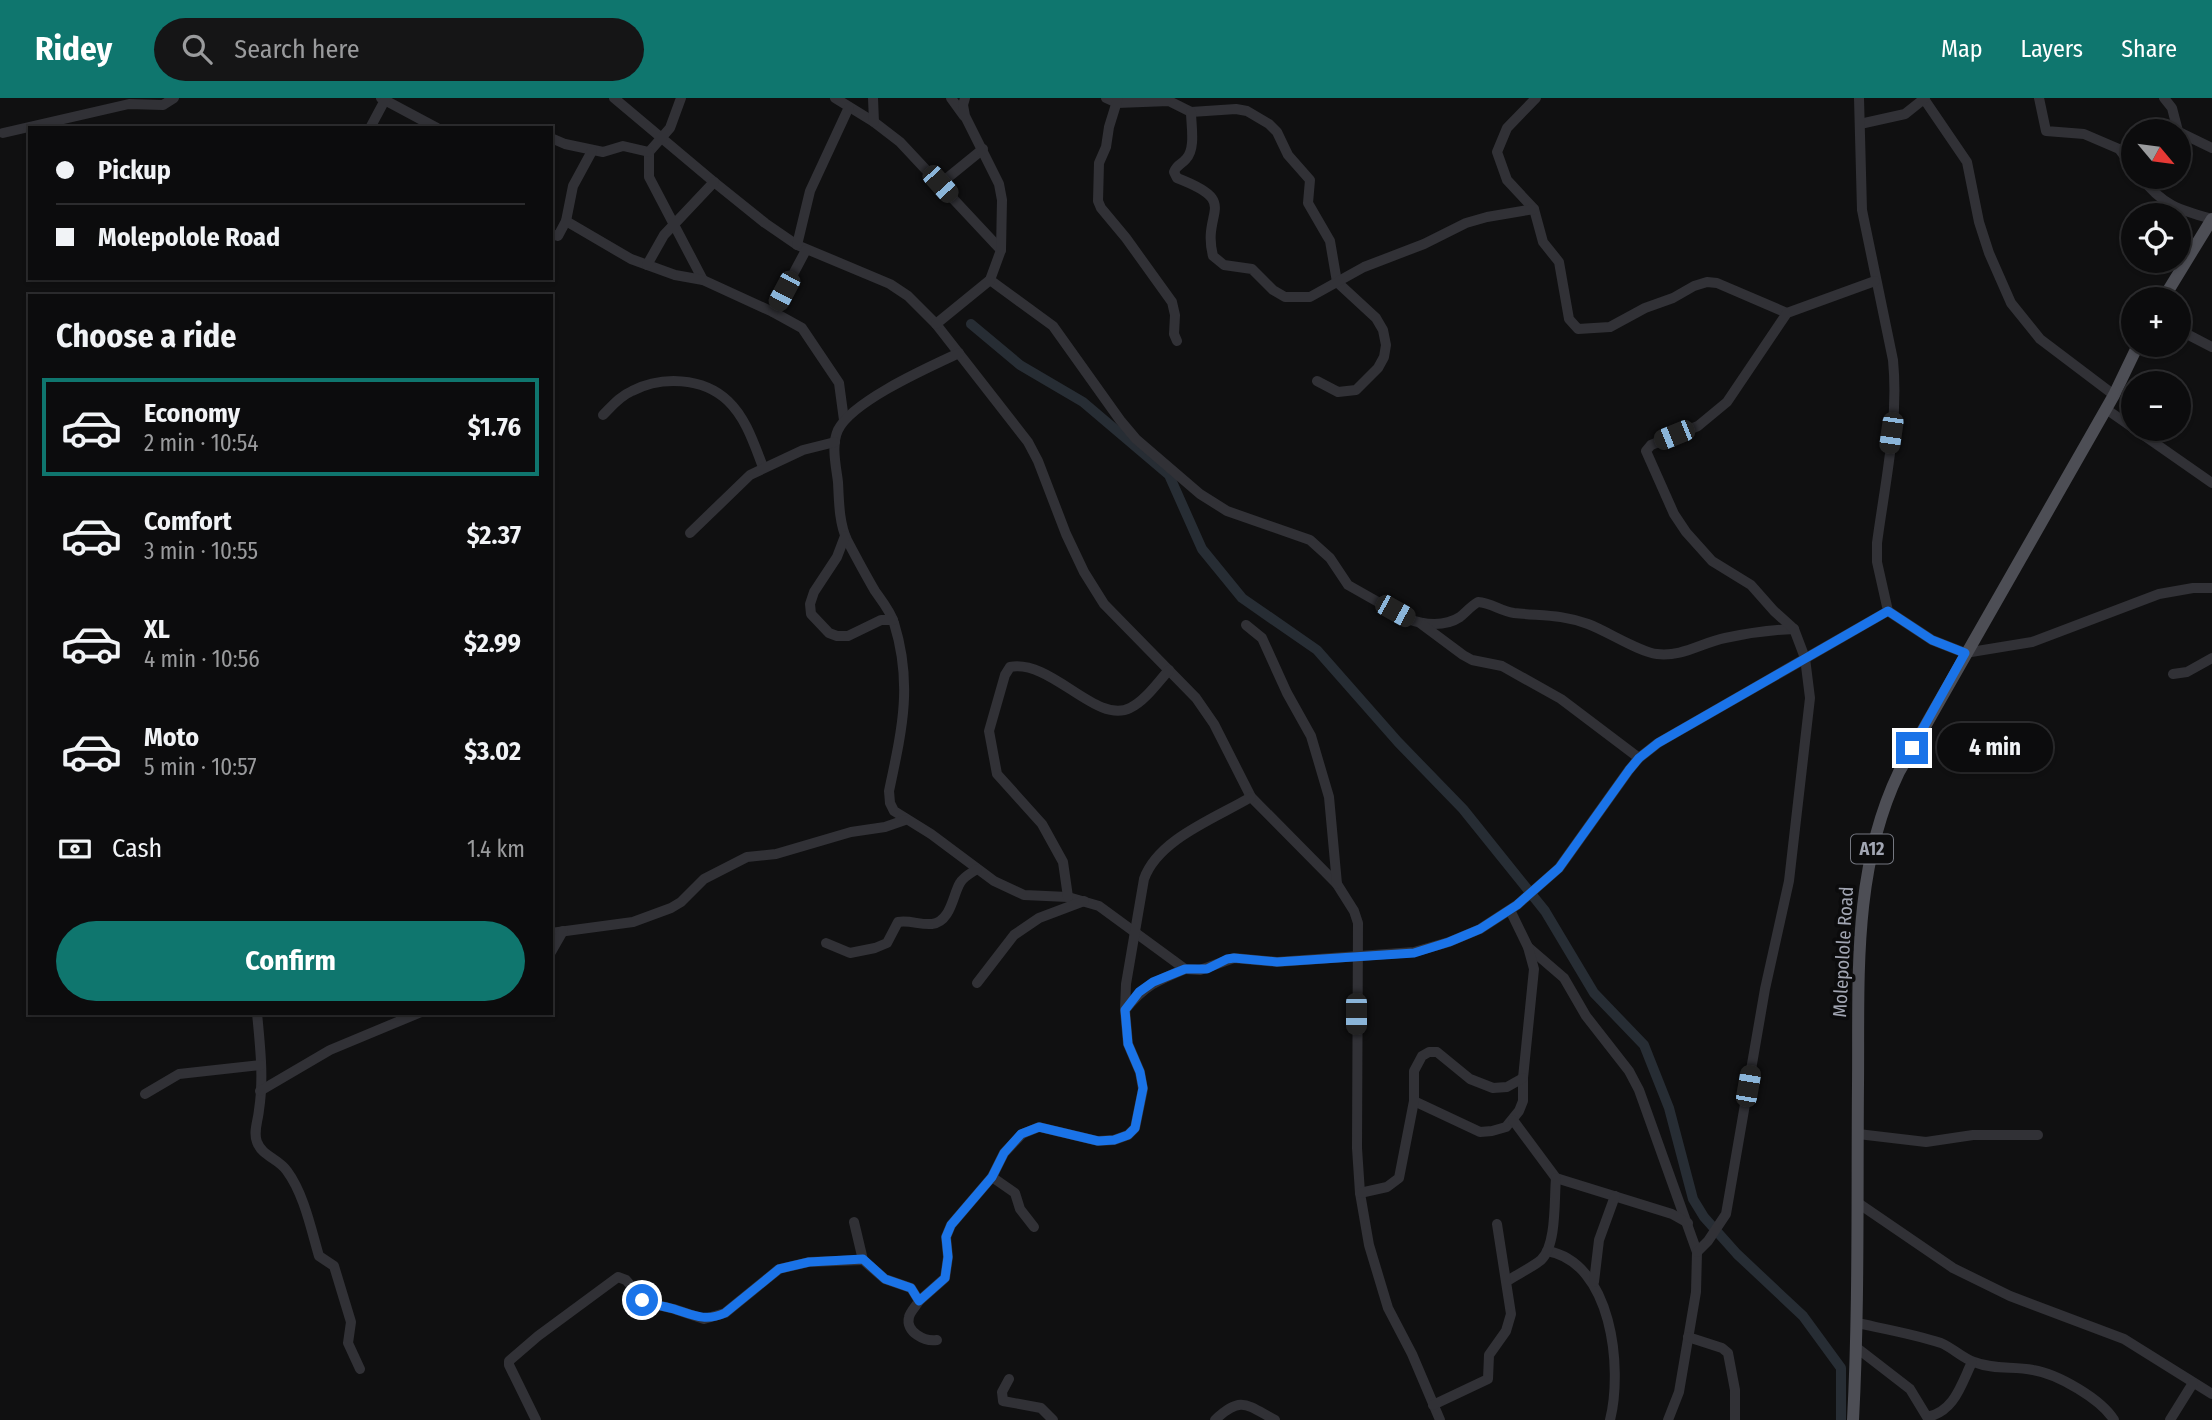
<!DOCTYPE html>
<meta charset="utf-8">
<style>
:root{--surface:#0c0c0d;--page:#151516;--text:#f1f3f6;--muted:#9a9b9d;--line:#2c2c2e;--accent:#0f766e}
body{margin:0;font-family:"Fira Sans Condensed",sans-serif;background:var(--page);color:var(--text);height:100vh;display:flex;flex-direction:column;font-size:26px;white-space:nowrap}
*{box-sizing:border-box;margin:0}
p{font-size:23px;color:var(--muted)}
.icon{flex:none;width:38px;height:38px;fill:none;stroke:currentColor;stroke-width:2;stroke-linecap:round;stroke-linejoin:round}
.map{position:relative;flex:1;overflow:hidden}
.side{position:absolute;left:28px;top:196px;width:525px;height:721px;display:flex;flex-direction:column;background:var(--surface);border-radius:0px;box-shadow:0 2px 5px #0004,0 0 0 2px var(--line)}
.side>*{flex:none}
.hud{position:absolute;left:28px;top:28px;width:525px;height:154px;border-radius:0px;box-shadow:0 2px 5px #0004,0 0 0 2px var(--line);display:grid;align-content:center;height:154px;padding:0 28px;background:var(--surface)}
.needle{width:46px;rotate:119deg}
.tools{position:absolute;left:2121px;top:21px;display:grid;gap:14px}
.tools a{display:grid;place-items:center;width:70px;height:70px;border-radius:50%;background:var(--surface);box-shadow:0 2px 5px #0004,0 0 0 2px var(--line);font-size:35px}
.end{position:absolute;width:32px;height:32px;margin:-16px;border:9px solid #1a73e8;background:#fff;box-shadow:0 0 0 4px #fff}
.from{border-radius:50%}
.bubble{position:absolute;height:49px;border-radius:24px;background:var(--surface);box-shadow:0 2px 5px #0004,0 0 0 2px var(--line);font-size:23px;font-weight:700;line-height:49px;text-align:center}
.car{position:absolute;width:21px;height:42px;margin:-21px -10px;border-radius:9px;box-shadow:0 0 5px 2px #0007;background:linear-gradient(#222 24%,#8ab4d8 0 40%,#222 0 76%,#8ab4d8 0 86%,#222 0)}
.hud b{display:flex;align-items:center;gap:24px;height:66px;font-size:26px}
.hud b+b{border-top:2px solid var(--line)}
.hud i{width:18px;height:18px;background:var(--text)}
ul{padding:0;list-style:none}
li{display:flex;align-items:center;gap:21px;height:98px;margin:0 14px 10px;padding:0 14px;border:4px solid transparent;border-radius:0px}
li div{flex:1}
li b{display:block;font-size:26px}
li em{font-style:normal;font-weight:700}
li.active{border-color:var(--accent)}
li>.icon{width:63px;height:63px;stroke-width:1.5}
h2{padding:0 28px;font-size:32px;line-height:84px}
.pay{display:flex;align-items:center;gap:18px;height:77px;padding:0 28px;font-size:26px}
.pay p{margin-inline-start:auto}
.button{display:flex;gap:14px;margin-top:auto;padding:14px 28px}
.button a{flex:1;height:80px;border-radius:42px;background:var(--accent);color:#fff;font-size:28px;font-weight:700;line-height:80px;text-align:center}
header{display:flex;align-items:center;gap:42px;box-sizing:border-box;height:98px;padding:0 35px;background:var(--accent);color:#fff}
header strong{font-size:33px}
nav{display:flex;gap:38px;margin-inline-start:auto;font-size:24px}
.search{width:490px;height:63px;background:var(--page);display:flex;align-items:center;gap:18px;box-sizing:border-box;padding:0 24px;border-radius:38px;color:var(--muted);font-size:26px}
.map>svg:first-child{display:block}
</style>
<header>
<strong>Ridey</strong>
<div class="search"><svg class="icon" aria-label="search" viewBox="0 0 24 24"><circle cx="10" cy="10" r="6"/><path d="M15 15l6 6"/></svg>Search here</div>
<nav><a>Map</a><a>Layers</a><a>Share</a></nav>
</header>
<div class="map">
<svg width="2212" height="1322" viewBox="0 0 2212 1322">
<rect width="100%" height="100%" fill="#101011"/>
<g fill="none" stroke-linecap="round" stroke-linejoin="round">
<path stroke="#272d34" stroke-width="10" d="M971,226L1020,267L1083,304L1169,377L1202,451L1242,500L1317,552L1398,644L1463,711L1545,813L1594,895L1644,947L1669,1010L1693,1101L1704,1119L1737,1156L1803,1218L1841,1270V1322"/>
<g stroke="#313136" stroke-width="10">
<path d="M381,0L437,30"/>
<path d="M614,0L714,84L765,125L797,147L890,186L908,198L936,226L1028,344L1038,363L1066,436L1084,474L1104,506L1196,600L1214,626L1251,699L1337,786L1354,813L1358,825L1357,1050L1360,1095L1369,1147L1388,1210L1412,1256L1440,1322"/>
<path d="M681,0L670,30L649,54V79L703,182"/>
<path d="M835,0L874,24L900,44L1001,152"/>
<path d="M873,0L874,24"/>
<path d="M951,0L964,18"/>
<path d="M1106,0L1117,5L1169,3L1191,14L1236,11L1247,13L1269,26L1277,34L1288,57L1310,82L1308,105L1330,143L1337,184L1376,220L1383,232L1386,247L1384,259L1378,270L1356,292L1338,294L1317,283"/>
<path d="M1118,0L1109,29L1106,49L1099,65L1098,103L1101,110L1126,140L1172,204L1175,217L1174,236L1177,243"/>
<path d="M1536,0L1507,30L1497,54L1507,82L1534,111L1543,144L1559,164L1569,221L1578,231L1610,229L1645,210L1673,200L1694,188L1707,184L1717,185L1787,215"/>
<path d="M2039,0L2046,33L2084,36L2119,51L2133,69"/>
<path d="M2164,0L2172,10L2178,33"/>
<path d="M1924,1L1967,64L1979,124L1989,155L2011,205L2040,241L2114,297"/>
<path d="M1191,14C1191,27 1196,51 1186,61C1181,67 1177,66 1174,74L1177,80C1242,105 1201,112 1213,158L1224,167L1252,171L1273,192L1285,199H1310L1364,169L1424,146L1466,125L1487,119L1534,111"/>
<path d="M1860,26L1905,16L1925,0"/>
<path d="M370,30L385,2"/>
<path d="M2179,34L2212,50"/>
<path d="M3,35L129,6L163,7L174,0"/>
<path d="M551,40L565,46L603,54L623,48L649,54"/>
<path d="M2141,79C2162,107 2179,112 2212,121"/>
<path d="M940,86L983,51"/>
<path d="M566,123L631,161L675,177L703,182L773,214L802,230L839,285L844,322"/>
<path d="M551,136L558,138L566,123L573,88L592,53"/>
<path d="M797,147L810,93L849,9"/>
<path d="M647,167L664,137L714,84"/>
<path d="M990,182L1053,228L1120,322L1136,341L1200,396L1227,413L1310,442L1330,460L1348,487L1408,521C1424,527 1445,529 1460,519C1466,514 1471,508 1478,504C1491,505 1501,513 1514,515C1541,518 1561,516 1588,526C1607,533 1639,554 1657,556C1682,559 1701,545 1725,540C1748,535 1771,532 1794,531"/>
<path d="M773,214L806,152"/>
<path d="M936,226L990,182L1001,152L1002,102L999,86L965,18L963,7L965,0"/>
<path d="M2179,232L2212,249"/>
<path d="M959,255C929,269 852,303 838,332C831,347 836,368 838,384C839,403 839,425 847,442C856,459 865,476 875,493C882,503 891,514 894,525C913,586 902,632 889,693L890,705L894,713L931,736L994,783L1024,797L1068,799L1099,808L1185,871L1200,872L1234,860L1277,864L1414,854L1449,844L1480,831L1517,807L1559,770L1629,672L1639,660L1658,645L1888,513L1877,464V445C1885,385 1899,323 1893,262L1862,112L1859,0"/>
<path d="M2106,311L2212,385"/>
<path d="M603,317C612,308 620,298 632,293C661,278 703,279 728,303C746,320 754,346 763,369"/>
<path d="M690,435L750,377L803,352L835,344"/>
<path d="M845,438L837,459L814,494L810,506L811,516L829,535L837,538H848L881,522H893"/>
<path d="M1888,513L1932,542L1965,555L2032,544L2159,496L2193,490H2212"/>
<path d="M1420,525L1463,557L1472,562L1502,568L1561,601L1639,660"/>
<path d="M1246,527L1262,540L1287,595L1311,638L1329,699L1337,786"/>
<path d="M2173,576L2187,574L2212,560"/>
<path d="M1068,799L1063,764L1042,726L997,676L989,633L1005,577L1010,569C1052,561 1096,627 1130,610C1145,603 1158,584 1169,572"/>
<path d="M551,835L633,824L671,810L681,804L704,781L747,759L776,756L851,734L885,729L905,722"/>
<path d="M826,845L850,855L875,850L887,845L898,824C910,822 920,827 932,826C951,824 953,796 960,785C963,779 971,775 977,771"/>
<path d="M1528,849L1564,880L1586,918L1629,973L1639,992L1697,1154L1696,1194L1679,1294L1668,1322"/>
<path d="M551,854L563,833"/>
<path d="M977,885L1014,837L1039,820L1084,803"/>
<path d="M1125,912C1144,888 1158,882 1185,871"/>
<path d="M257,915C260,947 264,980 259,1012C258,1023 253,1034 257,1044C262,1058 279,1061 287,1073C304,1096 311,1131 319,1158L334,1168L351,1224L348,1245L360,1271"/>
<path d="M260,993L330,952L419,915"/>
<path d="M145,996L179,976L261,967"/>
<path d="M1414,1003L1480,1034L1492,1033L1506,1029L1519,1013L1523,1003V980L1534,871L1528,849L1510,812"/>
<path d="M1513,1022L1556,1080L1672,1116L1688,1125"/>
<path d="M1858,1036L1926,1044L1973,1037H2038"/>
<path d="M992,1079L1015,1095L1020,1111L1034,1129"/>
<path d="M1360,1095L1387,1089L1399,1080L1414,1003V973L1422,958L1429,954H1437L1470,981L1493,990L1507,989L1523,980"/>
<path d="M1858,1105L1953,1170L2010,1198L2124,1241L2212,1296"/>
<path d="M854,1124L863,1162L885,1181L911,1190L919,1203L945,1180L948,1159L946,1139L951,1127L992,1079L1004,1055L1022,1036L1039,1029L1098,1043L1114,1042L1128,1037L1135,1030L1143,991L1140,974L1128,946L1125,912L1126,886L1144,781C1158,741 1216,720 1251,699"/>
<path d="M1547,1153C1612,1164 1623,1270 1610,1322"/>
<path d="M1697,1154L1708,1143L1726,1116L1765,891L1789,783L1810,600L1805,560L1794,531L1774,513L1751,487L1712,463L1686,434L1674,416L1646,353L1651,347L1698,328L1727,304L1787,215L1875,183"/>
<path d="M1507,1183C1518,1176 1531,1170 1541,1162C1557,1147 1554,1101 1556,1080"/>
<path d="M1594,1184L1599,1142L1615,1098"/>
<path d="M919,1203C916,1208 910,1214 909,1219C905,1234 925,1244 937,1242"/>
<path d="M1857,1225C1885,1231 1914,1236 1941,1245C1953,1250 1962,1260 1974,1264C1994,1272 2013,1268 2033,1272C2058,1276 2101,1301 2114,1322"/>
<path d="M1688,1239L1722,1250L1728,1255L1735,1292V1322"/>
<path d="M1857,1250L1910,1291L1927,1319C1954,1314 1961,1287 1972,1264"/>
<path d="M1009,1281L1002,1294L1003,1303L1041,1310L1053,1322"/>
<path d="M1433,1307L1488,1281L1489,1257L1506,1233L1511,1216L1497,1126"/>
<path d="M536,1322L509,1267V1263L538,1238L618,1179L626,1182L645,1204L674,1211L704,1221L725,1215L779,1171L809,1164L863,1162"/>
<path d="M1215,1322C1241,1297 1247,1307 1275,1322"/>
<path d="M2170,1322L2193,1285"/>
</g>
<g stroke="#4d4e55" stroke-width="12">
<path d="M2163,201L2212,121"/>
<path d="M1853,1322C1859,1210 1857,1099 1858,987C1859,881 1852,772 1899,674L2114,297L2138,247"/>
</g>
</g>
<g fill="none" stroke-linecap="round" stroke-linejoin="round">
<path stroke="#1a73e8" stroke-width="9" d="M642,1202L645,1205C655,1207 665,1208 674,1211C693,1217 705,1224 725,1215L779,1171L809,1164L863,1161L885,1181L911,1190L919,1203L945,1180L948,1159L946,1139L951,1127L992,1079L1004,1055L1021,1036L1039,1029L1098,1043L1114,1042L1128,1037L1135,1030L1143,990L1140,974L1128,946L1125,912L1139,894L1153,884L1185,871H1207L1227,861L1234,860L1277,864L1414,855L1449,844L1480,831L1517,807L1559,770L1629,672L1639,660L1658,645L1888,513L1932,542L1965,555L1912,650"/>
</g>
<g text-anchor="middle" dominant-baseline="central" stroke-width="7" stroke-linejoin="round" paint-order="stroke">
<rect fill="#0b0b0c" stroke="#747780" stroke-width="2" x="1851" y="736.5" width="42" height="29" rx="5"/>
<g font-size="18" font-weight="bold" fill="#a1a5b2">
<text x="1872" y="751">A12</text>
</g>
<g font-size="19" fill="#a1a5b2" stroke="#0b0b0c">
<text transform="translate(1843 854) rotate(-87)">Molepolole Road</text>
</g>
</g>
</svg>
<div class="tools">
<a><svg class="needle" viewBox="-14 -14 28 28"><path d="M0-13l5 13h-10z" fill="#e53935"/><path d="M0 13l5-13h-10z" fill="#9a9b9d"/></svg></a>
<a><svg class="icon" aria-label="locate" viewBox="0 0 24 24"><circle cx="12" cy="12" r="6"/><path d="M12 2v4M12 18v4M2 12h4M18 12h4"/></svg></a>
<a>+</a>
<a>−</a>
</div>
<i class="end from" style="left:642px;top:1202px"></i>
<i class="end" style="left:1912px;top:650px"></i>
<div class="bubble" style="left:1937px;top:625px;width:116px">4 min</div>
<i class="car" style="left:940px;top:86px;rotate:138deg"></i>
<i class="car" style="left:784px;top:193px;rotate:208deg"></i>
<i class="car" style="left:1891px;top:335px;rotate:188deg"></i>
<i class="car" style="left:1674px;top:337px;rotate:248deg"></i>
<i class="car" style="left:1395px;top:513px;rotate:119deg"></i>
<i class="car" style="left:1356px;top:916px;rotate:180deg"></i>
<i class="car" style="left:1748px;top:988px;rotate:10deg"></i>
<div class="hud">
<b><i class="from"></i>Pickup</b>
<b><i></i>Molepolole Road</b>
</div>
<section class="side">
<h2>Choose a ride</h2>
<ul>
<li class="active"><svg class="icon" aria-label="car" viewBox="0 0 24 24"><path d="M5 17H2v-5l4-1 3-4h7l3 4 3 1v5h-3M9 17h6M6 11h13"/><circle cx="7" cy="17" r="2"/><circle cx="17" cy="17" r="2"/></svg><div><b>Economy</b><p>2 min · 10:54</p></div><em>$1.76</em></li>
<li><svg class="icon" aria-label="car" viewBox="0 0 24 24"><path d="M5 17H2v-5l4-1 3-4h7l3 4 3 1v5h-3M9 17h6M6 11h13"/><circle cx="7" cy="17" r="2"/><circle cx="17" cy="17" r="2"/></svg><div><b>Comfort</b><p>3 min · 10:55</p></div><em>$2.37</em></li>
<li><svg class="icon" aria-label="car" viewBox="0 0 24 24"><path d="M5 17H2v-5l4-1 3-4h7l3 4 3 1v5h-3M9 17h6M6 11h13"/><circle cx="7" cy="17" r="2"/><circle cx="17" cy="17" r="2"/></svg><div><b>XL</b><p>4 min · 10:56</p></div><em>$2.99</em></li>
<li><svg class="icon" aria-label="car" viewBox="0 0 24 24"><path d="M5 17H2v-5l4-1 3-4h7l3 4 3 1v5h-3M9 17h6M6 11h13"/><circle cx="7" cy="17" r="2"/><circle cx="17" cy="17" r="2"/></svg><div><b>Moto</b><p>5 min · 10:57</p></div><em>$3.02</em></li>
</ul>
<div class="pay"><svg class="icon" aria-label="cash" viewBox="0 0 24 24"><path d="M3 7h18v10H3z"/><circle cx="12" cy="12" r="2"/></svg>Cash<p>1.4 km</p></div>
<div class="button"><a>Confirm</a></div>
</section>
</div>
